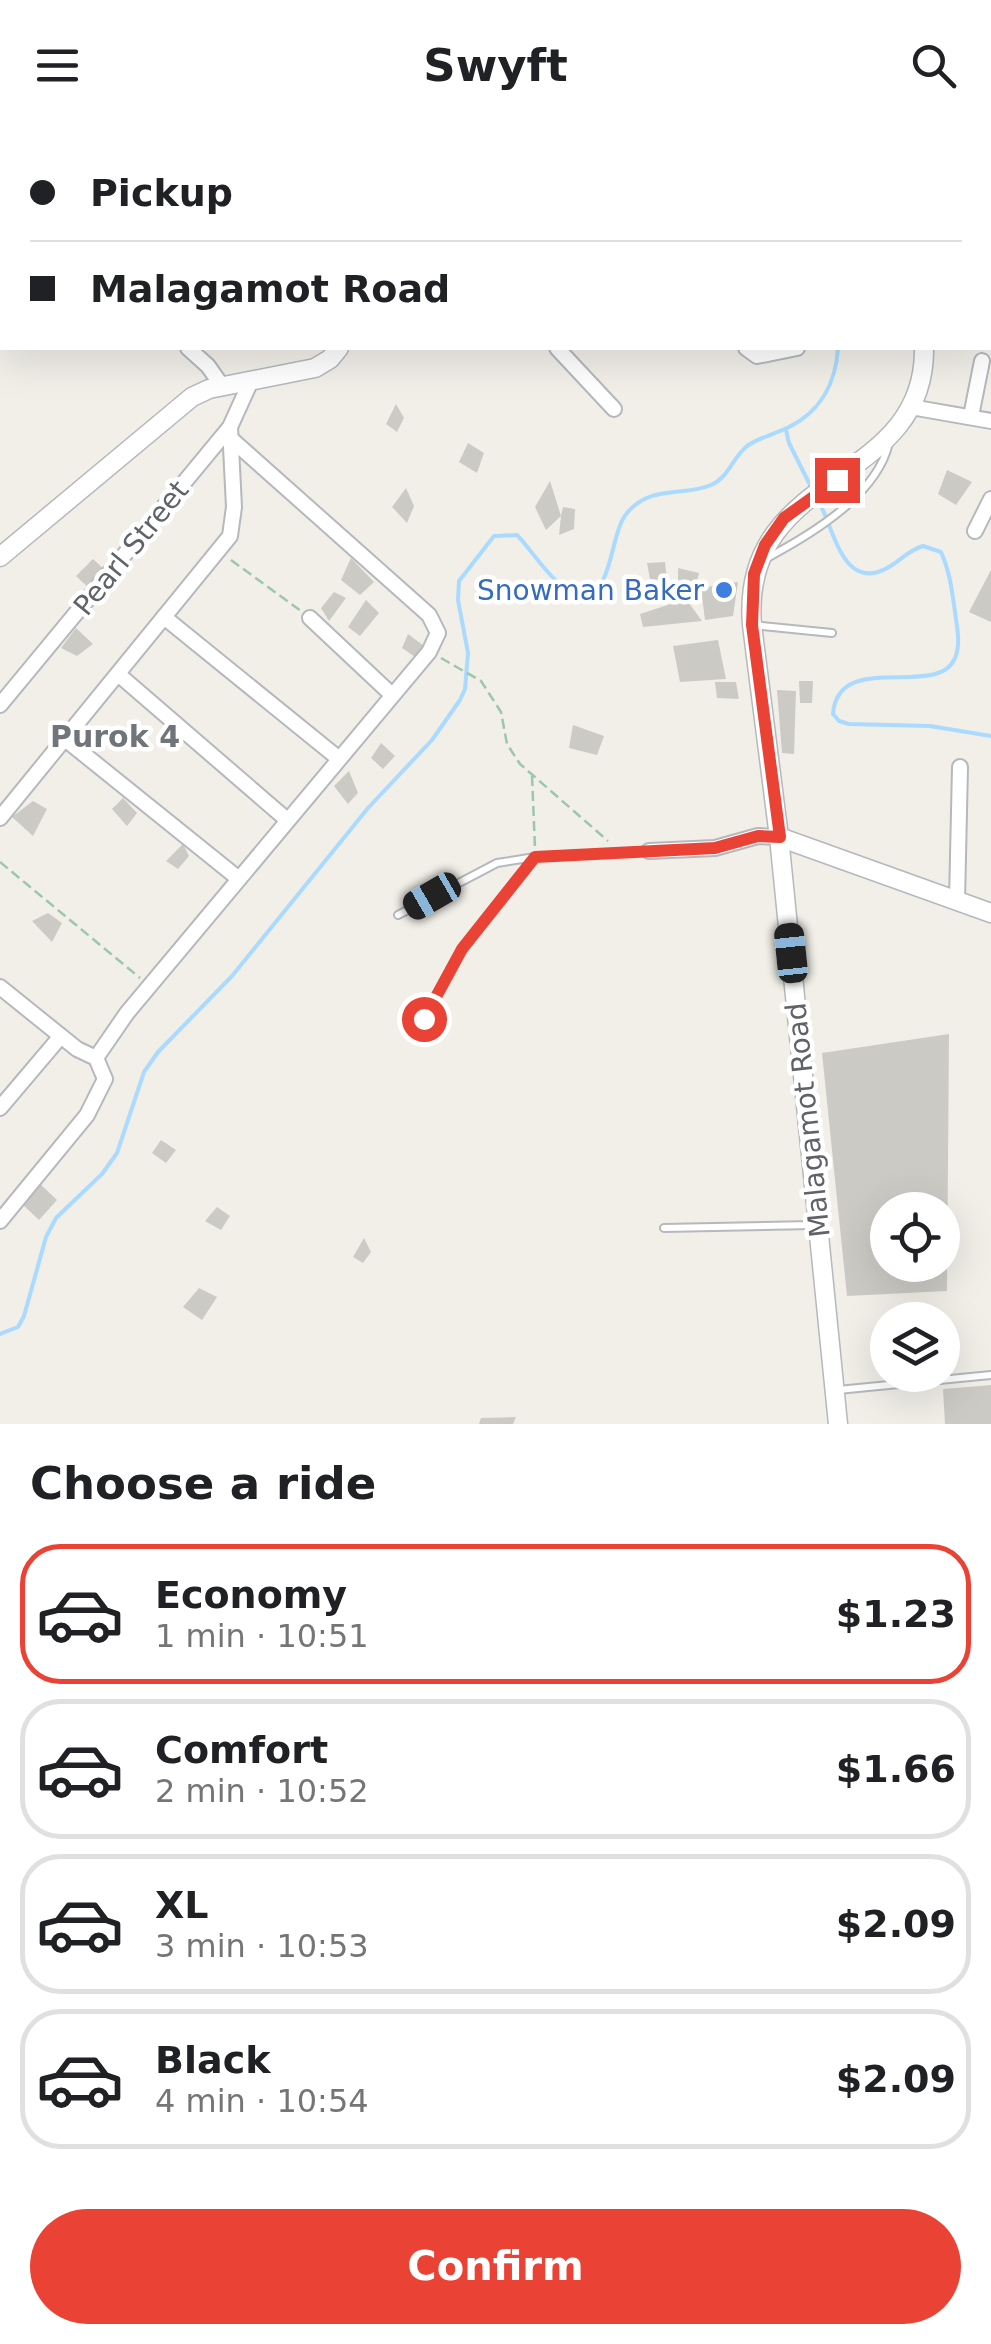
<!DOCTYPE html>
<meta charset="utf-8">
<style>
:root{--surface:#fff;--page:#f6f6f6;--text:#202124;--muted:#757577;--line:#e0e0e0;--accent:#ea4335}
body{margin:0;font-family:"DejaVu Sans",sans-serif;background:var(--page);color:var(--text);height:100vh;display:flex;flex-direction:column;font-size:38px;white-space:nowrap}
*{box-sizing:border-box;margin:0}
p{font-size:32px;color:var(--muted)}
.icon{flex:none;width:55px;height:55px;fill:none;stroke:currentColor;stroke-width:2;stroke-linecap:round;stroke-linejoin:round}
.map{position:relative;height:1294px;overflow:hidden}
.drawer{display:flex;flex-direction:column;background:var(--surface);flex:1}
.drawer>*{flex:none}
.banner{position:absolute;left:0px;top:0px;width:992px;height:220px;box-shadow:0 10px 40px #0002;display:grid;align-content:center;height:220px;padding:0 30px;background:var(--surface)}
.fabs{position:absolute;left:870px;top:1062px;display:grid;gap:20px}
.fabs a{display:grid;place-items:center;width:90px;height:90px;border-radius:50%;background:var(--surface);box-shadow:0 10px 40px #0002;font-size:50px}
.end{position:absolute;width:45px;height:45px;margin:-22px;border:12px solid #ea4335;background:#fff;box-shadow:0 0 0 5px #fff}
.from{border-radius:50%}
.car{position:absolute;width:30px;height:60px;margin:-30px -15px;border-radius:12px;box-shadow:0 0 8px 2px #0007;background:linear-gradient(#222 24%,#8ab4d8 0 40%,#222 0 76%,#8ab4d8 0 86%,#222 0)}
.banner b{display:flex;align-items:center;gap:35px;height:95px;font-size:38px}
.banner b+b{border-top:2px solid var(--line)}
.banner i{width:25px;height:25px;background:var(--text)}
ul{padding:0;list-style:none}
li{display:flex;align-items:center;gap:30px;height:140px;margin:0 20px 15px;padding:0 10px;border:5px solid var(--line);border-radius:40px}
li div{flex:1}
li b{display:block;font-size:38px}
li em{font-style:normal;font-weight:800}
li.current{border-color:var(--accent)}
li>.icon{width:90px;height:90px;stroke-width:1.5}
h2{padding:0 30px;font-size:45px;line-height:120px}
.action{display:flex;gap:20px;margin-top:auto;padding:20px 30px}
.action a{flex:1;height:115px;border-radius:60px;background:var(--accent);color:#fff;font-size:40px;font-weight:800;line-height:115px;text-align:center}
header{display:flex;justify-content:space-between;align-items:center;height:130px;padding:0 30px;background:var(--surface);font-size:45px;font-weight:800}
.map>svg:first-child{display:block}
</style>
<header><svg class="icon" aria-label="menu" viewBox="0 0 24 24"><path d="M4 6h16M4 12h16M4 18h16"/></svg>Swyft<svg class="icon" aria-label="search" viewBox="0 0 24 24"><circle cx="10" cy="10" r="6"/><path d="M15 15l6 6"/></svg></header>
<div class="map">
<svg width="991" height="1294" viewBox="0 0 991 1294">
<rect width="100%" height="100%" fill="#f1efe8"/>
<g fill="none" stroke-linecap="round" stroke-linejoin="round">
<g stroke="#aadaff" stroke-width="4">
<path d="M698,2L699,0"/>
<path d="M786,300L789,313L812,359"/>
<path d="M819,372C834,399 843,464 889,437C901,430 909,420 923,416L941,422C950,442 952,461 955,482C957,498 961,513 955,528C938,570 838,519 833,584L839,591L849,594L930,596L991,606"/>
<path d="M0,1204L18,1197L24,1186L46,1107L56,1088L102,1044L117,1023L144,942L158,922L232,846L368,678L432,610L460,570L465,559L468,523L458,470L459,451L494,406L517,405C534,422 558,465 583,464C614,464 609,404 627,383C651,354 683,367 711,355C729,347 733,327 747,316C760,307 775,304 789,297C821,281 836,252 838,218"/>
</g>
</g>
<g fill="#cccac5" fill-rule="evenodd">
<path d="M396,274L404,288L397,302L386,294Z"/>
<path d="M468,313L484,323L477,343L459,332Z"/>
<path d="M947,340L972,352L956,375L938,364Z"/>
<path d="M550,351L561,386L563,377L575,379L574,399L559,405L561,386L546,400L535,377Z"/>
<path d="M406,358L414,376L407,393L392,377Z"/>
<path d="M351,428L374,452L360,465L341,450Z"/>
<path d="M93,429L108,443L92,461L76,446Z"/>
<path d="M665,432L667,450L650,449L647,433Z"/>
<path d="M678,438L699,443L695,459H678Z"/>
<path d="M991,440V492L969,482Z"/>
<path d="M738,452L733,486L705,490L701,458Z"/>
<path d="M334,462L346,468L329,491L321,478Z"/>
<path d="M686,469L702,491L643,497L640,484Z"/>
<path d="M366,470L379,483L360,506L348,497Z"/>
<path d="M76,498L93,514L77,526L61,518Z"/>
<path d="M408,504L424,516L418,529L402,518Z"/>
<path d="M718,510L726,549L680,552L673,516Z"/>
<path d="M799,551H813L812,573H800Z"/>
<path d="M715,552H736L739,569L717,568Z"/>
<path d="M777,560L796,561L794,624L782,623Z"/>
<path d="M573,595L604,606L597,625L569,618Z"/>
<path d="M381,613L395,626L383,639L371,628Z"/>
<path d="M349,641L358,663L348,674L334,656Z"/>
<path d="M123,668L137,683L127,696L112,679Z"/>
<path d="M33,671L47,679L33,706L12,687Z"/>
<path d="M183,714L189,726L178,739L166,731Z"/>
<path d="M48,783L62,793L52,812L32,791Z"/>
<path d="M949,904L947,1161L847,1166L822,923ZM888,1080H942V1135H888Z"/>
<path d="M161,1010L176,1020L166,1033L152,1023Z"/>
<path d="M39,1053L57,1070L39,1090L21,1073Z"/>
<path d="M217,1077L230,1086L221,1100L205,1091Z"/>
<path d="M364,1108L371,1122L363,1133L353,1127Z"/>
<path d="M199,1158L217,1167L202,1190L183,1177Z"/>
<path d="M991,1255V1294H945L943,1259Z"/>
<path d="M516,1287L513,1294H479L481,1288Z"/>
</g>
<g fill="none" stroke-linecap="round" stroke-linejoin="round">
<g stroke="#b5b8bc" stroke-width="10">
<g id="service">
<path d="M990,134H991"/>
<path d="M767,428C812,404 877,365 889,313"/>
<path d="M753,495L832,503"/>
<path d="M398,785L497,733L535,727L647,721"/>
<path d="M423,889L462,819L535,727"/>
<path d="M664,1098L813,1095"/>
<path d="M838,1260L991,1245"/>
</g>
</g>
<g stroke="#b5b8bc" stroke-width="18">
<g id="minor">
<path d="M454,0L455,2"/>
<path d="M673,2L674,0"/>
<path d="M188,218L208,236L222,256"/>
<path d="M557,218L614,279"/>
<path d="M746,218L757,226L797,218"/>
<path d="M911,277L991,291"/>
<path d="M971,286L982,231"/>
<path d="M975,401L991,369"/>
<path d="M164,487L338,628"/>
<path d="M310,488L392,565"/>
<path d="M118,544L286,689"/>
<path d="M0,575L230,297L250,253"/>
<path d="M65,609L239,749"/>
<path d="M0,688L230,406L234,377L230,297"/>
<path d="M649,721L715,718L758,706L779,707"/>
<path d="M957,771L960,637"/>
<path d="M0,857L77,919L96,928L105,949L87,985L0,1091"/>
<path d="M96,928L127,883L429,522L438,503L429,485L230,308"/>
<path d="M0,978L61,906"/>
</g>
</g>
<g stroke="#b5b8bc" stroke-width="21">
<g id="tertiary">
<path d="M886,0L887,2"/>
<path d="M599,2L602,0"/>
<path d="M0,427L192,267L209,259L315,238L330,229L339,218"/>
<path d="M779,707L991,783"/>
<path d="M838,1294L779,707L752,495C739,338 926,358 924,218"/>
</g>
</g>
<g stroke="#9cc7a9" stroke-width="2.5" stroke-dasharray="10 5" stroke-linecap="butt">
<path d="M231,430L301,481"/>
<path d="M441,528L481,551L501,582L507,614L520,634L608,711"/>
<path d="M532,646L535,718"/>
<path d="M0,732L140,848"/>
</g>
<use href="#service" stroke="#fff" stroke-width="6"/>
<use href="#minor" stroke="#fff" stroke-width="14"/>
<use href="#tertiary" stroke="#fff" stroke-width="18"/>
</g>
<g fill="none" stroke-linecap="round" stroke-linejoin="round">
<path stroke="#ea4335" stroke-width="12" d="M424,889L462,819L535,727L715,718L758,706L780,707L752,495L754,444L765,415L784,388L837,350"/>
</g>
<circle fill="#3f7fe0" stroke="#fff" stroke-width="4" cx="724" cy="460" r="10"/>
<g text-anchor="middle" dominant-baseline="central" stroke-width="9" stroke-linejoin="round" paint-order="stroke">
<g font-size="28" fill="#5f6368" stroke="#fff">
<text transform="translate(131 418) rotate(-51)">Pearl Street</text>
<text transform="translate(808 990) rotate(-96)">Malagamot Road</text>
</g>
<g font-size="28" fill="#366cbe" stroke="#fff" text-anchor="end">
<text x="704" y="460">Snowman Baker</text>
</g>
<g font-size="30" font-weight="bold" fill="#70757a" stroke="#fff">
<text x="115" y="606">Purok 4</text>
</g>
</g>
</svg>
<div class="fabs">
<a><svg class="icon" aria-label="locate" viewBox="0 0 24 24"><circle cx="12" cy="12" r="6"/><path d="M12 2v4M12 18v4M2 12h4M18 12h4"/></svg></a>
<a><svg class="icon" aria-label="layers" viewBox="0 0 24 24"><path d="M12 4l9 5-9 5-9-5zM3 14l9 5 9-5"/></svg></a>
</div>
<i class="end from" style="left:424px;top:889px"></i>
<i class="end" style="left:837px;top:350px"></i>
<i class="car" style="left:432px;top:766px;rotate:240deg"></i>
<i class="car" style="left:791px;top:823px;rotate:354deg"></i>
<div class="banner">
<b><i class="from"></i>Pickup</b>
<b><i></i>Malagamot Road</b>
</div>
</div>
<section class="drawer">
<h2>Choose a ride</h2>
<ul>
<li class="current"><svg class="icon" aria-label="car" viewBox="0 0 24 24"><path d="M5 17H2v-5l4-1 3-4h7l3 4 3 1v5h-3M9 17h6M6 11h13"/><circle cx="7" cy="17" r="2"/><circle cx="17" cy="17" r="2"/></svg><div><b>Economy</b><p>1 min · 10:51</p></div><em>$1.23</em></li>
<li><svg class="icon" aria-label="car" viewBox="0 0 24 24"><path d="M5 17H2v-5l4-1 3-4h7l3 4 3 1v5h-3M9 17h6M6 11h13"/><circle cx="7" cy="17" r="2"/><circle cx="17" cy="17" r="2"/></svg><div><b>Comfort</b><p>2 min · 10:52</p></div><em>$1.66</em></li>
<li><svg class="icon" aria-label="car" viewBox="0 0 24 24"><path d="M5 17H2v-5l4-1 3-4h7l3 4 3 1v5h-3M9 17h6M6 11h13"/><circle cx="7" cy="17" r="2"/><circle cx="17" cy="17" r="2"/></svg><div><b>XL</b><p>3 min · 10:53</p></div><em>$2.09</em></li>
<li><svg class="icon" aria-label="car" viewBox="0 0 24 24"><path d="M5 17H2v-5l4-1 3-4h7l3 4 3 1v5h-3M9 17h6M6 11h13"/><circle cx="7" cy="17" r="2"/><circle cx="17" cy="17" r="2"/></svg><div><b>Black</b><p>4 min · 10:54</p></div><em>$2.09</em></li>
</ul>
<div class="action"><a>Confirm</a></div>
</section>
